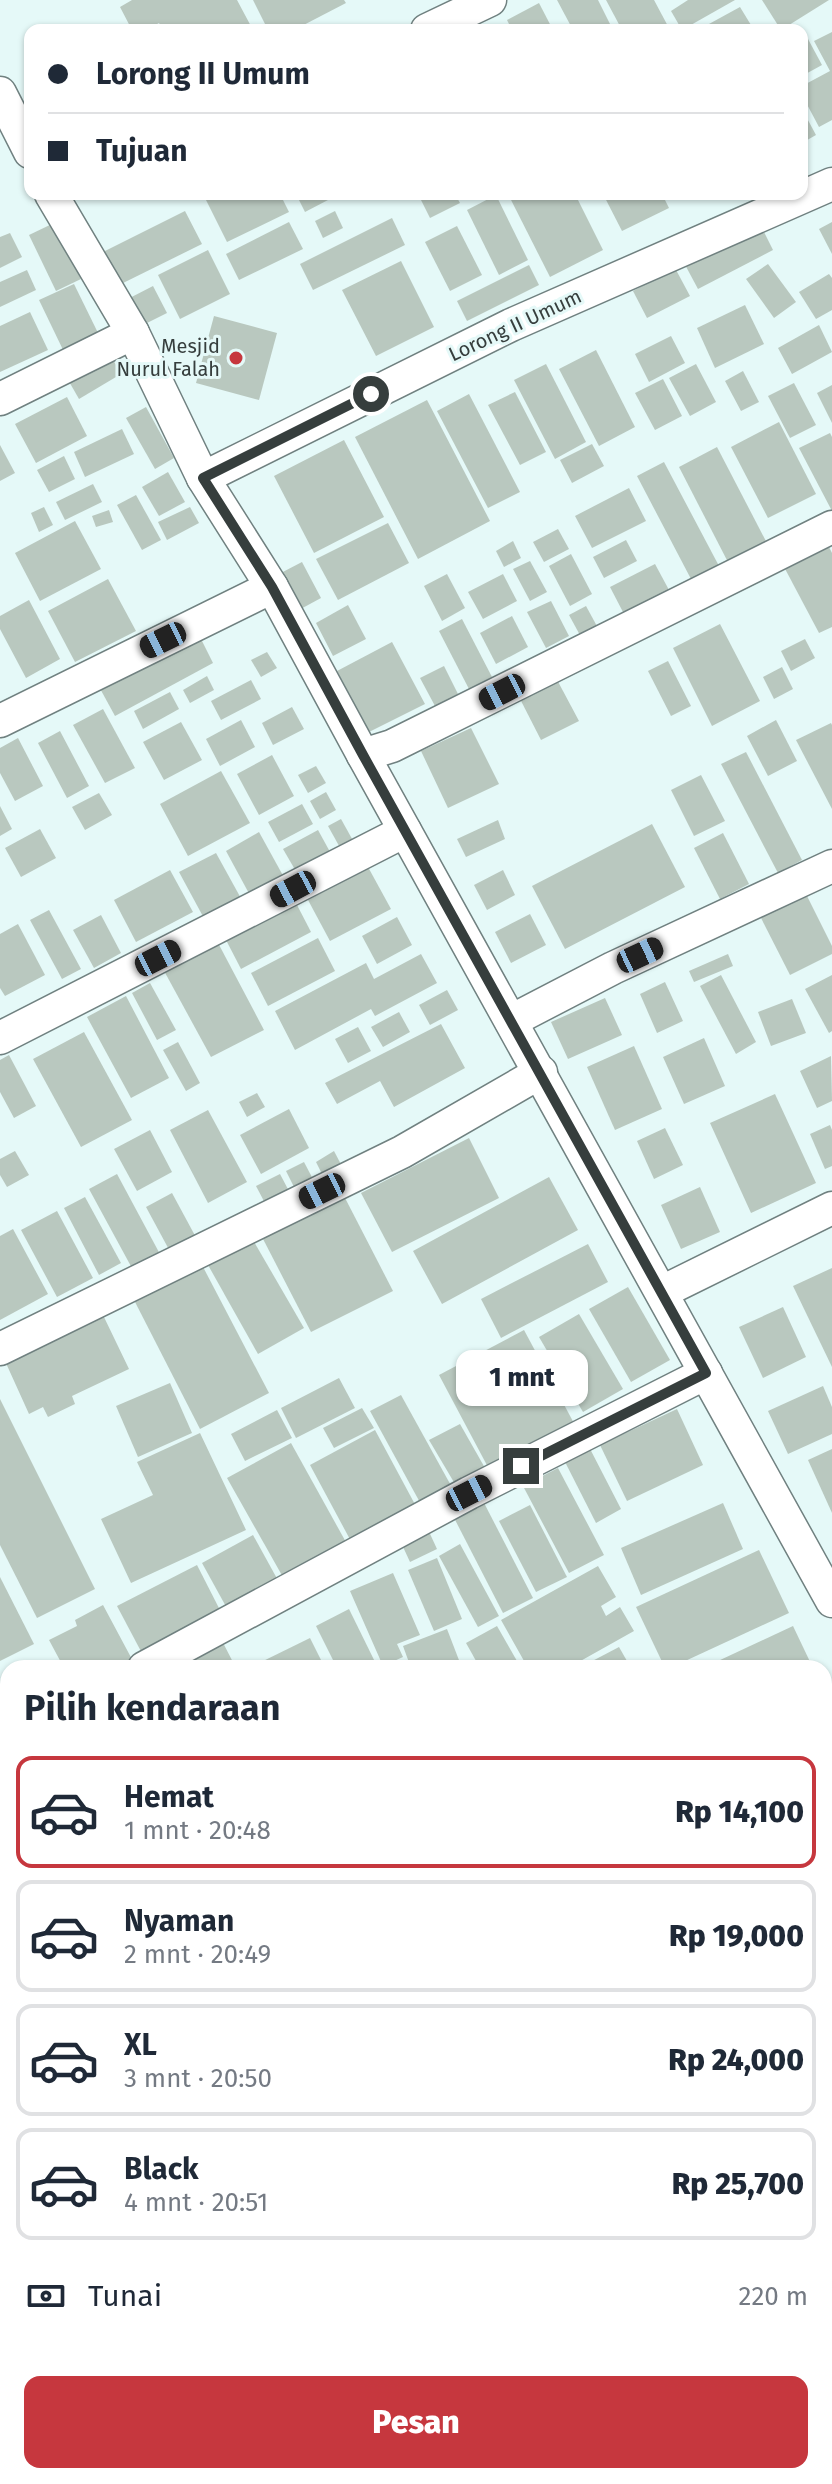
<!DOCTYPE html>
<html lang="id">
<meta charset="utf-8">
<style>
:root{--surface:#fff;--page:#f6f6f7;--text:#1f2937;--muted:#747a83;--line:#e0e1e3;--accent:#c6373e}
body{margin:0;font-family:"Fira Sans",sans-serif;background:var(--page);color:var(--text);height:100vh;display:flex;flex-direction:column;font-size:30px;white-space:nowrap}
*{box-sizing:border-box;margin:0}
p{font-size:26px;color:var(--muted)}
.icon{flex:none;width:44px;height:44px;fill:none;stroke:currentColor;stroke-width:2;stroke-linecap:round;stroke-linejoin:round}
.map{position:relative;flex:1;overflow:hidden}
.sheet{position:absolute;left:0px;top:1660px;width:832px;height:824px;display:flex;flex-direction:column;background:var(--surface);border-radius:24px 24px 0 0;box-shadow:0 2px 6px #0004}
.sheet>*{flex:none}
.hud{position:absolute;left:24px;top:24px;width:784px;height:176px;border-radius:16px;box-shadow:0 2px 6px #0004;display:grid;align-content:center;height:176px;padding:0 24px;background:var(--surface)}
.end{position:absolute;width:36px;height:36px;margin:-18px;border:10px solid #363e3d;background:#fff;box-shadow:0 0 0 4px #fff}
.from{border-radius:50%}
.bubble{position:absolute;height:56px;border-radius:16px;background:var(--surface);box-shadow:0 2px 6px #0004;font-size:26px;font-weight:800;line-height:56px;text-align:center}
.car{position:absolute;width:24px;height:48px;margin:-24px -12px;border-radius:10px;box-shadow:0 0 6px 2px #0007;background:linear-gradient(#222 24%,#8ab4d8 0 40%,#222 0 76%,#8ab4d8 0 86%,#222 0)}
.hud b{display:flex;align-items:center;gap:28px;height:76px;font-size:30px}
.hud b+b{border-top:2px solid var(--line)}
.hud i{width:20px;height:20px;background:var(--text)}
ul{padding:0;list-style:none}
li{display:flex;align-items:center;gap:24px;height:112px;margin:0 16px 12px;padding:0 8px;border:4px solid var(--line);border-radius:16px}
li div{flex:1}
li b{display:block;font-size:30px}
li em{font-style:normal;font-weight:800}
li.selected{border-color:var(--accent)}
li>.icon{width:72px;height:72px;stroke-width:1.5}
h2{padding:0 24px;font-size:36px;line-height:96px}
.pay{display:flex;align-items:center;gap:20px;height:88px;padding:0 24px;font-size:30px}
.pay p{margin-inline-start:auto}
.action{display:flex;gap:16px;margin-top:auto;padding:16px 24px}
.action a{flex:1;height:92px;border-radius:16px;background:var(--accent);color:#fff;font-size:32px;font-weight:800;line-height:92px;text-align:center}
.map>svg:first-child{display:block}
</style>
<div class="map">
<svg width="832" height="2484" viewBox="0 0 832 2484">
<rect width="100%" height="100%" fill="#e5f9f8"/>
<path fill="#bcd695" d="M0,2103L8,2107V2278L0,2289Z"/>
<g fill="#7c9ddf" stroke="#6780ae" stroke-width="2">
<path d="M0,1961L8,1965V2107L0,2103Z"/>
<path d="M285,2476H479L482,2484H290Z"/>
</g>
<g fill="none" stroke-linecap="round" stroke-linejoin="round">
<path stroke="#7c9ddf" stroke-width="76" d="M0,2444L8,2438"/>
</g>
<g fill="#b9c8bf">
<path d="M132,0H237L253,30H163L159,23L146,30H132L120,7Z"/>
<path d="M253,0H344L346,3L294,30H268Z"/>
<path d="M557,0H598L613,30H573Z"/>
<path d="M606,0H654L670,30H622Z"/>
<path d="M688,0H735L682,30L671,11Z"/>
<path d="M762,0H829L781,30Z"/>
<path d="M539,3L553,30H512L507,20Z"/>
<path d="M740,7L754,30H698Z"/>
<path d="M832,32V120L819,127L802,95V86L830,71L814,41Z"/>
<path d="M808,39L822,65L802,76V42Z"/>
<path d="M802,109L816,135L802,143Z"/>
<path d="M203,194H280L289,212L227,242Z"/>
<path d="M296,194H325L328,200L305,212Z"/>
<path d="M418,194H455L460,203L430,218Z"/>
<path d="M508,194H575L603,250L550,277Z"/>
<path d="M603,194H662L669,208L622,231Z"/>
<path d="M496,195L528,260L499,275L467,210Z"/>
<path d="M185,211L202,244L117,286L101,253Z"/>
<path d="M335,211L343,228L323,238L315,221Z"/>
<path d="M392,218L405,245L313,290L300,264Z"/>
<path d="M289,222L303,249L239,280L226,254Z"/>
<path d="M759,222L773,250L698,289L683,261Z"/>
<path d="M832,222V254L819,229Z"/>
<path d="M54,223L81,279L56,291L29,235Z"/>
<path d="M457,226L482,275L450,291L425,242Z"/>
<path d="M10,233L22,257L0,268V237Z"/>
<path d="M208,250L230,294L180,319L158,275Z"/>
<path d="M401,261L434,327L376,356L342,290Z"/>
<path d="M768,264L796,302L774,318L746,279Z"/>
<path d="M529,265L539,285L467,321L457,301Z"/>
<path d="M675,268L690,296L647,318L633,291Z"/>
<path d="M27,270L36,290L0,307V282Z"/>
<path d="M829,274L832,278V310L816,319L799,292Z"/>
<path d="M74,284L100,337L65,354L39,300Z"/>
<path d="M153,286L167,313L133,330L120,303Z"/>
<path d="M745,305L764,344L715,368L697,328Z"/>
<path d="M30,312L48,350L0,372V326Z"/>
<path d="M214,316L277,333L259,400L196,383Z"/>
<path d="M819,325L832,352L792,374L778,348Z"/>
<path d="M671,336L685,363L649,382L635,354Z"/>
<path d="M596,350L635,427L599,446L559,369Z"/>
<path d="M110,354L121,374L79,399L67,378Z"/>
<path d="M546,364L586,442L555,459L514,380Z"/>
<path d="M696,364L716,402L690,416L669,378Z"/>
<path d="M743,371L759,402L741,411L725,381Z"/>
<path d="M663,379L682,416L655,430L635,393Z"/>
<path d="M794,383L816,425L790,438L768,396Z"/>
<path d="M832,385V423L817,393Z"/>
<path d="M515,392L546,452L520,465L488,405Z"/>
<path d="M469,394L520,492L488,508L437,411Z"/>
<path d="M67,397L87,436L36,463L15,424Z"/>
<path d="M427,400L490,521L418,559L355,437Z"/>
<path d="M146,407L174,458L155,469L126,418Z"/>
<path d="M779,422L816,494L768,518L731,447Z"/>
<path d="M122,429L134,454L85,477L74,452Z"/>
<path d="M830,433L832,437V511L799,448Z"/>
<path d="M344,440L384,517L314,553L274,476Z"/>
<path d="M592,444L604,466L572,483L560,460Z"/>
<path d="M0,445L15,473L0,481Z"/>
<path d="M717,447L769,547L731,568L679,467Z"/>
<path d="M64,456L75,479L49,492L37,470Z"/>
<path d="M664,462L719,566L691,579L637,476Z"/>
<path d="M168,472L185,502L159,516L142,487Z"/>
<path d="M93,484L102,502L65,520L56,502Z"/>
<path d="M629,488L646,521L592,548L575,516Z"/>
<path d="M136,495L161,540L142,550L117,505Z"/>
<path d="M44,507L53,525L39,532L31,513Z"/>
<path d="M190,507L199,523L167,540L158,522Z"/>
<path d="M109,510L113,522L96,527L92,516Z"/>
<path d="M75,521L101,569L40,601L15,553Z"/>
<path d="M388,523L409,563L338,600L316,559Z"/>
<path d="M558,529L569,549L544,562L533,542Z"/>
<path d="M626,540L637,561L604,578L593,557Z"/>
<path d="M513,541L521,558L504,567L496,551Z"/>
<path d="M827,543L832,553V627L819,633L783,565Z"/>
<path d="M571,554L592,594L570,606L549,566Z"/>
<path d="M530,561L547,592L530,601L513,569Z"/>
<path d="M302,562L321,598L297,611L277,575Z"/>
<path d="M655,564L669,590L624,614L610,587Z"/>
<path d="M447,574L465,608L442,621L424,586Z"/>
<path d="M503,574L517,601L483,619L468,592Z"/>
<path d="M108,579L136,631L75,662L48,611Z"/>
<path d="M29,600L60,659L26,678L0,629V616Z"/>
<path d="M551,601L569,636L546,648L527,612Z"/>
<path d="M348,605L366,639L333,656L316,623Z"/>
<path d="M586,606L598,628L581,637L569,615Z"/>
<path d="M512,616L528,647L496,664L480,633Z"/>
<path d="M462,619L492,677L469,689L439,631Z"/>
<path d="M720,624L760,701L712,726L673,648Z"/>
<path d="M197,631L213,663L115,716L97,683Z"/>
<path d="M805,639L815,658L791,671L781,651Z"/>
<path d="M392,642L425,704L369,732L337,671Z"/>
<path d="M267,652L277,668L261,677L251,660Z"/>
<path d="M668,661L691,706L671,716L648,671Z"/>
<path d="M444,666L458,694L435,706L420,678Z"/>
<path d="M782,667L793,689L774,699L763,677Z"/>
<path d="M207,676L214,690L190,703L183,690Z"/>
<path d="M555,676L579,721L541,740L518,695Z"/>
<path d="M251,680L261,699L221,720L211,701Z"/>
<path d="M170,692L179,709L143,729L134,711Z"/>
<path d="M292,707L304,729L273,745L262,723Z"/>
<path d="M103,709L135,768L105,783L73,725Z"/>
<path d="M241,720L255,747L220,766L206,739Z"/>
<path d="M776,720L797,761L768,776L747,736Z"/>
<path d="M181,722L202,760L164,780L143,742Z"/>
<path d="M831,723L832,725V809L796,740Z"/>
<path d="M471,728L499,784L448,808L421,751Z"/>
<path d="M60,731L89,786L67,798L38,743Z"/>
<path d="M18,738L43,786L15,801L0,773V748Z"/>
<path d="M746,752L802,860L778,873L721,764Z"/>
<path d="M272,755L294,796L259,815L237,774Z"/>
<path d="M316,766L326,783L308,793L298,775Z"/>
<path d="M221,771L250,823L188,856L160,804Z"/>
<path d="M701,775L725,821L694,836L671,790Z"/>
<path d="M326,792L336,810L320,819L310,801Z"/>
<path d="M99,793L112,815L85,830L72,807Z"/>
<path d="M302,804L313,824L279,842L268,822Z"/>
<path d="M0,806L12,829L0,836Z"/>
<path d="M341,819L356,846L343,853L328,826Z"/>
<path d="M498,820L505,839L466,857L457,839Z"/>
<path d="M652,824L685,887L565,949L532,886Z"/>
<path d="M40,829L56,858L21,877L5,848Z"/>
<path d="M318,830L335,861L301,880L283,849Z"/>
<path d="M259,832L286,881L252,899L226,851Z"/>
<path d="M723,833L749,884L720,899L694,848Z"/>
<path d="M216,853L243,902L206,922L179,872Z"/>
<path d="M368,867L391,909L330,941L308,900Z"/>
<path d="M170,870L193,912L136,942L114,900Z"/>
<path d="M503,870L515,895L487,910L474,885Z"/>
<path d="M806,894L832,946V954L790,975L760,916Z"/>
<path d="M296,903L311,932L241,969L226,940Z"/>
<path d="M49,910L81,969L62,979L30,920Z"/>
<path d="M530,914L546,945L511,963L495,932Z"/>
<path d="M101,915L121,953L94,968L73,930Z"/>
<path d="M397,917L412,945L377,964L362,936Z"/>
<path d="M18,924L45,975L5,996L0,988V934Z"/>
<path d="M318,938L335,971L268,1006L251,973Z"/>
<path d="M217,941L264,1030L211,1057L163,969Z"/>
<path d="M421,954L437,983L375,1016L371,1009L295,1050L275,1011L366,963L374,979Z"/>
<path d="M728,954L733,966L694,982L689,971Z"/>
<path d="M721,975L756,1042L736,1054L700,986Z"/>
<path d="M832,975V1031L829,1033L805,989Z"/>
<path d="M665,982L683,1021L657,1033L640,994Z"/>
<path d="M150,983L176,1030L157,1040L132,993Z"/>
<path d="M447,990L458,1010L430,1025L419,1005Z"/>
<path d="M126,996L169,1078L131,1098L87,1017Z"/>
<path d="M605,998L622,1035L568,1059L551,1022Z"/>
<path d="M792,999L806,1033L771,1046L758,1012Z"/>
<path d="M399,1012L410,1032L383,1047L371,1027Z"/>
<path d="M441,1024L465,1068L394,1107L380,1081L337,1104L325,1083Z"/>
<path d="M358,1027L371,1051L348,1063L335,1039Z"/>
<path d="M84,1032L132,1120L81,1147L33,1059Z"/>
<path d="M704,1038L725,1086L684,1104L663,1057Z"/>
<path d="M178,1042L200,1083L186,1091L163,1050Z"/>
<path d="M634,1046L662,1109L615,1130L587,1067Z"/>
<path d="M9,1055L36,1106L14,1118L0,1092V1060Z"/>
<path d="M831,1056L832,1101L817,1108L800,1071Z"/>
<path d="M257,1093L265,1107L247,1117L239,1102Z"/>
<path d="M775,1094L816,1183L751,1213L710,1123Z"/>
<path d="M289,1109L309,1148L261,1174L240,1135Z"/>
<path d="M208,1110L247,1182L208,1203L170,1130Z"/>
<path d="M830,1125L832,1130V1166L825,1169L810,1134Z"/>
<path d="M665,1128L683,1165L654,1179L637,1141Z"/>
<path d="M150,1130L172,1172L137,1191L114,1149Z"/>
<path d="M469,1138L499,1198L392,1252L361,1193Z"/>
<path d="M15,1151L29,1175L7,1187L0,1175V1159Z"/>
<path d="M334,1151L345,1172L326,1182L316,1162Z"/>
<path d="M304,1162L315,1183L297,1193L286,1171Z"/>
<path d="M117,1174L161,1256L133,1270L89,1189Z"/>
<path d="M280,1174L290,1193L266,1205L256,1186Z"/>
<path d="M549,1177L578,1230L442,1304L413,1251Z"/>
<path d="M700,1187L720,1232L681,1249L661,1205Z"/>
<path d="M172,1193L199,1243L173,1257L146,1207Z"/>
<path d="M344,1196L393,1291L311,1332L262,1237Z"/>
<path d="M85,1197L121,1263L99,1275L64,1208Z"/>
<path d="M57,1211L93,1278L57,1297L21,1230Z"/>
<path d="M13,1229L48,1294L0,1320V1236Z"/>
<path d="M253,1240L304,1328L258,1354L208,1265Z"/>
<path d="M588,1244L608,1282L501,1338L481,1299Z"/>
<path d="M202,1265L269,1393L200,1429L134,1300Z"/>
<path d="M832,1268V1367L793,1286Z"/>
<path d="M628,1287L670,1360L631,1382L589,1309Z"/>
<path d="M783,1307L806,1357L763,1378L739,1327Z"/>
<path d="M579,1314L623,1389L583,1412L539,1337Z"/>
<path d="M103,1315L129,1369L72,1396L75,1404L48,1417L43,1407L29,1414L5,1361Z"/>
<path d="M524,1330L576,1427L490,1471L439,1375Z"/>
<path d="M339,1378L355,1408L296,1438L281,1408Z"/>
<path d="M170,1383L192,1433L138,1457L116,1406Z"/>
<path d="M823,1386L832,1407V1434L788,1454L768,1411Z"/>
<path d="M401,1395L454,1491L423,1508L370,1411Z"/>
<path d="M0,1399L95,1589L37,1618L0,1545Z"/>
<path d="M362,1408L374,1428L334,1448L323,1428Z"/>
<path d="M677,1409L703,1465L627,1501L600,1445Z"/>
<path d="M277,1410L292,1438L245,1461L231,1434Z"/>
<path d="M460,1424L485,1468L455,1484L429,1440Z"/>
<path d="M375,1430L418,1510L353,1545L310,1465Z"/>
<path d="M200,1433L246,1530L131,1583L101,1519L153,1495L137,1462Z"/>
<path d="M291,1443L347,1544L284,1579L227,1478Z"/>
<path d="M587,1443L621,1509L596,1523L562,1456Z"/>
<path d="M832,1449V1513L808,1460Z"/>
<path d="M558,1468L604,1555L569,1573L523,1486Z"/>
<path d="M481,1497L533,1598L503,1613L451,1512Z"/>
<path d="M723,1503L743,1549L641,1595L621,1548Z"/>
<path d="M530,1505L567,1577L536,1592L499,1521Z"/>
<path d="M425,1523L437,1549L410,1562L398,1536Z"/>
<path d="M253,1535L280,1584L229,1612L202,1563Z"/>
<path d="M460,1544L499,1616L478,1627L439,1556Z"/>
<path d="M759,1550L789,1613L670,1668H665L636,1607Z"/>
<path d="M437,1558L462,1619L434,1631L408,1570Z"/>
<path d="M197,1565L223,1616L144,1657L117,1606Z"/>
<path d="M598,1566L616,1597L601,1606L606,1616L620,1607L634,1631L568,1668H528L501,1620Z"/>
<path d="M393,1573L420,1635L397,1644L403,1657L383,1666L350,1591Z"/>
<path d="M0,1577L34,1644L0,1661Z"/>
<path d="M103,1605L134,1663L125,1668H64L49,1640L77,1626L75,1620Z"/>
<path d="M349,1609L378,1668H337L316,1626Z"/>
<path d="M497,1626L521,1668H480L466,1643Z"/>
<path d="M793,1626L813,1668H703Z"/>
<path d="M447,1629L462,1668H411L403,1646Z"/>
<path d="M219,1635L236,1668H181L175,1657Z"/>
<path d="M310,1638L325,1668H254L253,1666Z"/>
<path d="M619,1647L631,1668H579Z"/>
<path d="M832,1755V1816L824,1801V1759Z"/>
<path d="M824,1814L832,1829V1852L824,1856Z"/>
<path d="M824,2102L832,2112V2149L824,2155Z"/>
<path d="M831,2176L832,2224L824,2228V2179Z"/>
<path d="M824,2409L832,2426V2470L824,2474Z"/>
<path d="M162,2476H253L255,2484H164Z"/>
<path d="M572,2476H644L646,2482L576,2484Z"/>
<path d="M654,2476H706L710,2484H658Z"/>
<path d="M710,2476H750L754,2484H713Z"/>
<path d="M757,2476H794L798,2484H760Z"/>
</g>
<g fill="none" stroke-linecap="round" stroke-linejoin="round">
<g stroke="#708180" stroke-width="35">
<g id="street">
<path d="M427,30L490,0"/>
<path d="M0,93L30,152"/>
<path d="M51,194L133,333L203,478L272,587L363,755L832,1601"/>
<path d="M0,399L133,333"/>
<path d="M203,478L511,325L832,184"/>
<path d="M0,721L272,587"/>
<path d="M363,755L392,746L832,527"/>
<path d="M511,1021L613,968L832,866"/>
<path d="M0,1038L405,831"/>
<path d="M662,1292L832,1208"/>
<path d="M0,1349L402,1152L541,1072"/>
<path d="M144,1668L469,1493L706,1373"/>
<path d="M0,1743L8,1739"/>
<path d="M824,1875L832,1871"/>
<path d="M0,1905L8,1907"/>
<path d="M824,2351L832,2348"/>
<path d="M524,2476L527,2484"/>
</g>
</g>
<use href="#street" stroke="#fff" stroke-width="32"/>
</g>
<g fill="none" stroke-linecap="round" stroke-linejoin="round">
<path stroke="#363e3d" stroke-width="10" d="M371,394L203,478L272,587L363,755L706,1373L521,1466"/>
</g>
<circle fill="#c6373e" stroke="#e5f9f8" stroke-width="3" cx="236" cy="358" r="8"/>
<g text-anchor="middle" dominant-baseline="central" stroke-width="6" stroke-linejoin="round" paint-order="stroke">
<g font-size="20" fill="#363e3d" stroke="#e5f9f8">
<text transform="translate(515 325) rotate(-25)">Lorong II Umum</text>
</g>
<g font-size="20" fill="#363e3d" stroke="#e5f9f8" text-anchor="end">
<text x="220" y="346">Mesjid<tspan x="220" dy="23">Nurul Falah</tspan></text>
</g>
</g>
</svg>
<i class="end from" style="left:371px;top:394px"></i>
<i class="end" style="left:521px;top:1466px"></i>
<div class="bubble" style="left:456px;top:1350px;width:132px">1 mnt</div>
<i class="car" style="left:163px;top:640px;rotate:244deg"></i>
<i class="car" style="left:502px;top:692px;rotate:243deg"></i>
<i class="car" style="left:293px;top:889px;rotate:242deg"></i>
<i class="car" style="left:640px;top:955px;rotate:65deg"></i>
<i class="car" style="left:158px;top:958px;rotate:63deg"></i>
<i class="car" style="left:322px;top:1191px;rotate:244deg"></i>
<i class="car" style="left:469px;top:1493px;rotate:63deg"></i>
<div class="hud">
<b><i class="from"></i>Lorong II Umum</b>
<b><i></i>Tujuan</b>
</div>
<section class="sheet">
<h2>Pilih kendaraan</h2>
<ul>
<li class="selected"><svg class="icon" aria-label="car" viewBox="0 0 24 24"><path d="M5 17H2v-5l4-1 3-4h7l3 4 3 1v5h-3M9 17h6M6 11h13"/><circle cx="7" cy="17" r="2"/><circle cx="17" cy="17" r="2"/></svg><div><b>Hemat</b><p>1 mnt · 20:48</p></div><em>Rp 14,100</em></li>
<li><svg class="icon" aria-label="car" viewBox="0 0 24 24"><path d="M5 17H2v-5l4-1 3-4h7l3 4 3 1v5h-3M9 17h6M6 11h13"/><circle cx="7" cy="17" r="2"/><circle cx="17" cy="17" r="2"/></svg><div><b>Nyaman</b><p>2 mnt · 20:49</p></div><em>Rp 19,000</em></li>
<li><svg class="icon" aria-label="car" viewBox="0 0 24 24"><path d="M5 17H2v-5l4-1 3-4h7l3 4 3 1v5h-3M9 17h6M6 11h13"/><circle cx="7" cy="17" r="2"/><circle cx="17" cy="17" r="2"/></svg><div><b>XL</b><p>3 mnt · 20:50</p></div><em>Rp 24,000</em></li>
<li><svg class="icon" aria-label="car" viewBox="0 0 24 24"><path d="M5 17H2v-5l4-1 3-4h7l3 4 3 1v5h-3M9 17h6M6 11h13"/><circle cx="7" cy="17" r="2"/><circle cx="17" cy="17" r="2"/></svg><div><b>Black</b><p>4 mnt · 20:51</p></div><em>Rp 25,700</em></li>
</ul>
<div class="pay"><svg class="icon" aria-label="cash" viewBox="0 0 24 24"><path d="M3 7h18v10H3z"/><circle cx="12" cy="12" r="2"/></svg>Tunai<p>220 m</p></div>
<div class="action"><a>Pesan</a></div>
</section>
</div>
